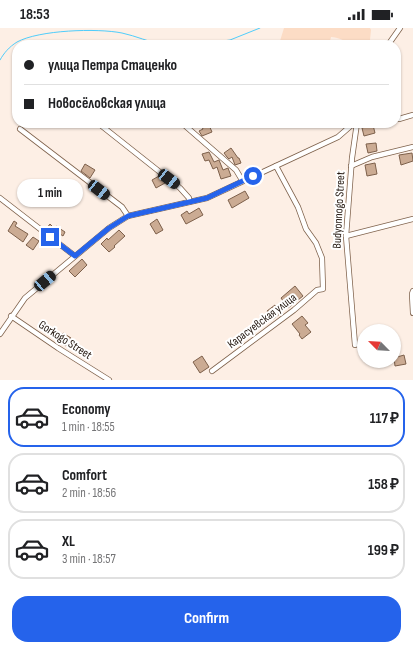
<!DOCTYPE html>
<meta charset="utf-8">
<style>
:root{--surface:#fff;--page:#f6f6f6;--text:#202124;--muted:#757577;--line:#e0e0e0;--accent:#2563eb}
body{margin:0;font-family:"Sofia Sans Condensed",sans-serif;background:var(--page);color:var(--text);height:100vh;display:flex;flex-direction:column;font-size:15px;white-space:nowrap}
*{box-sizing:border-box;margin:0}
p{font-size:13px;color:var(--muted)}
.icon{flex:none;width:22px;height:22px;fill:none;stroke:currentColor;stroke-width:2;stroke-linecap:round;stroke-linejoin:round}
.map{position:relative;height:352px;overflow:hidden}
.drawer{display:flex;flex-direction:column;background:var(--surface);flex:1}
.drawer>*{flex:none}
.hud{position:absolute;left:12px;top:12px;width:389px;height:88px;border-radius:16px;box-shadow:0 1px 3px #0004;display:grid;align-content:center;height:88px;padding:0 12px;background:var(--surface)}
.needle{width:26px;rotate:294deg}
.controls{position:absolute;left:357px;top:296px;display:grid;gap:8px}
.controls a{display:grid;place-items:center;width:44px;height:44px;border-radius:50%;background:var(--surface);box-shadow:0 1px 3px #0004;font-size:20px}
.end{position:absolute;width:18px;height:18px;margin:-9px;border:5px solid #2563eb;background:#fff;box-shadow:0 0 0 2px #fff}
.from{border-radius:50%}
.bubble{position:absolute;height:28px;border-radius:14px;background:var(--surface);box-shadow:0 1px 3px #0004;font-size:13px;font-weight:700;line-height:28px;text-align:center}
.car{position:absolute;width:12px;height:24px;margin:-12px -6px;border-radius:5px;box-shadow:0 0 3px 1px #0007;background:linear-gradient(#222 24%,#8ab4d8 0 40%,#222 0 76%,#8ab4d8 0 86%,#222 0)}
.hud b{display:flex;align-items:center;gap:14px;height:38px;font-size:15px}
.hud b+b{border-top:1px solid var(--line)}
.hud i{width:10px;height:10px;background:var(--text)}
ul{padding:7px 0 0;list-style:none}
li{display:flex;align-items:center;gap:12px;height:60px;margin:0 8px 6px;padding:0 4px;border:2px solid var(--line);border-radius:16px}
li div{flex:1}
li b{display:block;font-size:15px}
li em{font-style:normal;font-weight:700}
li.current{border-color:var(--accent)}
li>.icon{width:36px;height:36px;stroke-width:1.5}
.primary-button{display:flex;gap:8px;margin-top:auto;padding:8px 12px}
.primary-button a{flex:1;height:46px;border-radius:16px;background:var(--accent);color:#fff;font-size:16px;font-weight:700;line-height:46px;text-align:center}
.status{display:flex;justify-content:space-between;align-items:center;height:28px;padding:0 20px;background:var(--surface);direction:ltr}
.status svg{height:11px;fill:currentColor}
.map>svg:first-child{display:block}
</style>
<div class="status"><b>18:53</b><svg viewBox="0 0 49 12"><path d="M0 12V9h3v3zM5 12V6h3v6zM10 12V3h3v9zM15 12V0h3v12zM26 1h20v11H26zM47 4h2v5h-2z"/></svg></div>
<div class="map">
<svg width="413" height="352" viewBox="0 0 413 352">
<rect width="100%" height="100%" fill="#fdefe5"/>
<path fill="#fcdcc5" d="M284,0H370L371,2L370,12C352,24 348,10 331,9L329,17H283L280,13Z"/>
<g fill="none" stroke-linecap="round" stroke-linejoin="round">
<g stroke="#50cdfb" stroke-width="1">
<path d="M194,17L230,12L260,0"/>
<path d="M0,32C4,25 9,19 17,14C39,2 97,0 122,5C136,8 149,14 163,17"/>
</g>
</g>
<g fill="#cbab93" stroke="#7d604b">
<path d="M200,95H208L212,104L202,108L199,103L203,101Z"/>
<path d="M373,97L375,105L364,108L362,100Z"/>
<path d="M376,115L377,123L368,125L366,116Z"/>
<path d="M231,120L238,130H239L241,135L235,137L232,129L229,131L227,129L224,125Z"/>
<path d="M209,124L214,134L219,132L223,142L228,140L231,148L221,151L217,139L213,141L209,132L205,133L202,126Z"/>
<path d="M412,125L413,133L401,137L399,127Z"/>
<path d="M375,135L377,146L367,148L365,137Z"/>
<path d="M85,136L95,142L90,150L81,143Z"/>
<path d="M159,148L165,155L156,160L152,152Z"/>
<path d="M245,163L249,170L232,180L228,172Z"/>
<path d="M199,180L203,187L186,196L181,187L187,183L189,186Z"/>
<path d="M157,191L163,202L156,206L150,196Z"/>
<path d="M14,193L17,195L15,198L28,206L23,214L8,203Z"/>
<path d="M50,196L55,201L56,198L65,204L63,208L60,206L59,208L46,201Z"/>
<path d="M119,202L125,208L114,218L115,219L109,224L101,216L107,210L108,212Z"/>
<path d="M33,209L39,213L33,222L26,217Z"/>
<path d="M82,231L87,237L75,249L69,243Z"/>
<path d="M295,258L303,268L288,280L281,270Z"/>
<path d="M275,277L281,285L273,291L267,283Z"/>
<path d="M302,288L308,295L305,297L311,304L302,311L299,307L300,306L292,296Z"/>
<path d="M63,305L71,310L66,318L58,312Z"/>
<path d="M404,327L406,336L395,338L394,330Z"/>
<path d="M202,328L209,339L200,345L193,334Z"/>
</g>
<g fill="none" stroke-linecap="round" stroke-linejoin="round">
<g stroke="#7f624c" stroke-width="6">
<g id="minor">
<path d="M388,17L400,0"/>
<path d="M399,91L413,87"/>
<path d="M98,95L180,160L189,170V174"/>
<path d="M182,95L236,142L242,152"/>
<path d="M20,101L122,179L128,188"/>
<path d="M351,138L372,129L413,119"/>
<path d="M0,170L75,228"/>
<path d="M346,208L413,191"/>
<path d="M413,263L412,266L413,285"/>
<path d="M11,288L58,320L109,352"/>
<path d="M0,306L25,270L109,200L128,188L207,170L338,109L354,95"/>
<path d="M355,317L346,208L352,130L357,95"/>
<path d="M212,343L294,282L317,262L323,261L322,230L316,215L306,201L298,179L276,138"/>
</g>
</g>
<use href="#minor" stroke="#fff" stroke-width="4.5"/>
</g>
<g fill="none" stroke-linecap="round" stroke-linejoin="round">
<path stroke="#2563eb" stroke-width="5" d="M50,209L75,228L109,200L128,188L207,170L253,148"/>
</g>
<g text-anchor="middle" dominant-baseline="central" stroke-width="4" stroke-linejoin="round" paint-order="stroke">
<g font-size="12" fill="#20140c" stroke="#fff">
<text transform="translate(339 182) rotate(-87)">Budyonnogo Street</text>
<text transform="translate(262 293) rotate(-37)">Карасуевская улица</text>
<text transform="translate(65 312) rotate(33)">Gorkogo Street</text>
</g>
</g>
</svg>
<div class="controls">
<a><svg class="needle" viewBox="-14 -14 28 28"><path d="M0-13l5 13h-10z" fill="#e53935"/><path d="M0 13l5-13h-10z" fill="#757577"/></svg></a>
</div>
<i class="end from" style="left:253px;top:148px"></i>
<i class="end" style="left:50px;top:209px"></i>
<div class="bubble" style="left:17px;top:151px;width:66px">1 min</div>
<i class="car" style="left:169px;top:151px;rotate:128deg"></i>
<i class="car" style="left:99px;top:162px;rotate:128deg"></i>
<i class="car" style="left:45px;top:253px;rotate:50deg"></i>
<div class="hud">
<b><i class="from"></i>улица Петра Стаценко</b>
<b><i></i>Новосёловская улица</b>
</div>
</div>
<section class="drawer">
<ul>
<li class="current"><svg class="icon" aria-label="car" viewBox="0 0 24 24"><path d="M5 17H2v-5l4-1 3-4h7l3 4 3 1v5h-3M9 17h6M6 11h13"/><circle cx="7" cy="17" r="2"/><circle cx="17" cy="17" r="2"/></svg><div><b>Economy</b><p>1 min · 18:55</p></div><em>117 ₽</em></li>
<li><svg class="icon" aria-label="car" viewBox="0 0 24 24"><path d="M5 17H2v-5l4-1 3-4h7l3 4 3 1v5h-3M9 17h6M6 11h13"/><circle cx="7" cy="17" r="2"/><circle cx="17" cy="17" r="2"/></svg><div><b>Comfort</b><p>2 min · 18:56</p></div><em>158 ₽</em></li>
<li><svg class="icon" aria-label="car" viewBox="0 0 24 24"><path d="M5 17H2v-5l4-1 3-4h7l3 4 3 1v5h-3M9 17h6M6 11h13"/><circle cx="7" cy="17" r="2"/><circle cx="17" cy="17" r="2"/></svg><div><b>XL</b><p>3 min · 18:57</p></div><em>199 ₽</em></li>
</ul>
<div class="primary-button"><a>Confirm</a></div>
</section>
